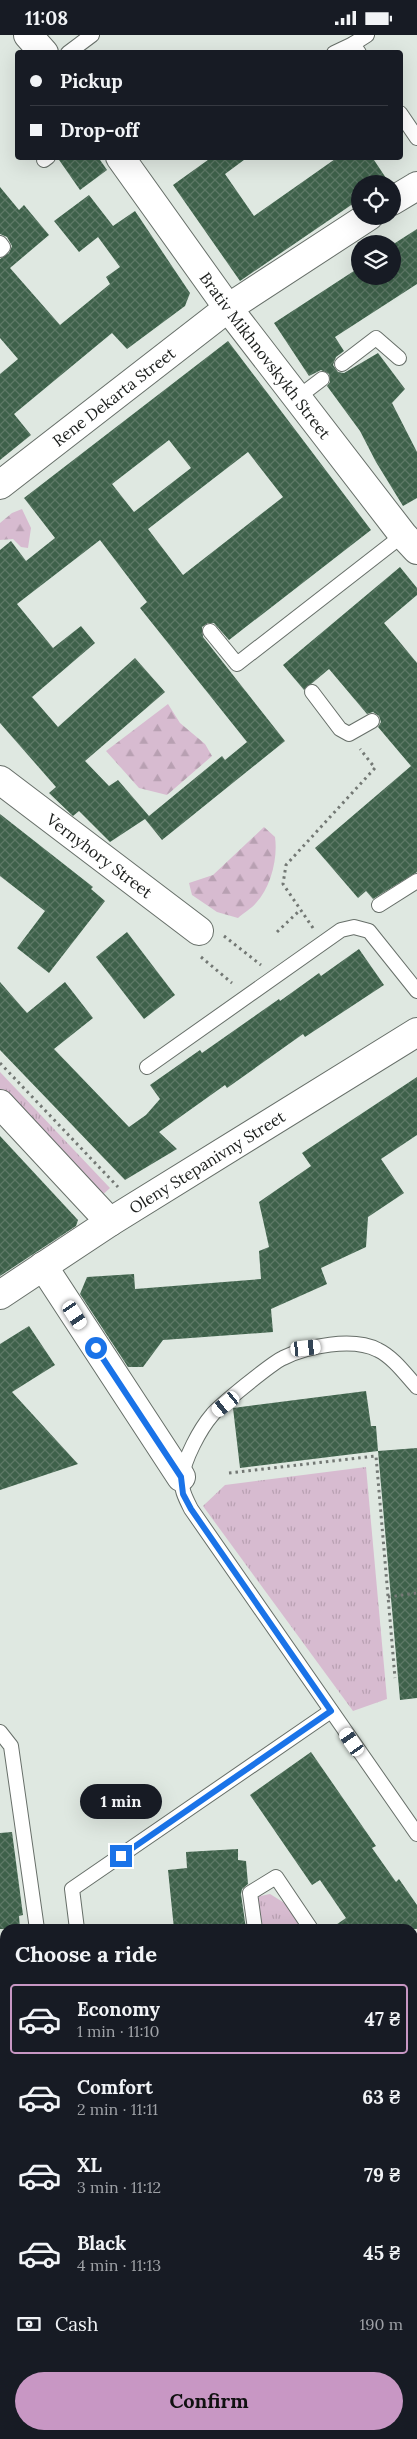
<!DOCTYPE html>
<meta charset="utf-8">
<style>
:root{--surface:#171b24;--page:#242831;--text:#f1f3f6;--muted:#9ea1a6;--line:#363941;--accent:#c897c4}
body{margin:0;font-family:Lora,serif;background:var(--page);color:var(--text);height:100vh;display:flex;flex-direction:column;font-size:19px;white-space:nowrap}
*{box-sizing:border-box;margin:0}
p{font-size:16px;color:var(--muted)}
.icon{flex:none;width:28px;height:28px;fill:none;stroke:currentColor;stroke-width:2;stroke-linecap:round;stroke-linejoin:round}
.map{position:relative;flex:1;overflow:hidden}
.drawer{position:absolute;left:0px;top:1889px;width:418px;height:516px;display:flex;flex-direction:column;background:var(--surface);border-radius:15px 15px 0 0;box-shadow:0 5px 20px #0002}
.drawer>*{flex:none}
.guide{position:absolute;left:15px;top:15px;width:388px;height:110px;border-radius:5px;box-shadow:0 5px 20px #0002;display:grid;align-content:center;height:110px;padding:0 15px;background:var(--surface)}
.controls{position:absolute;left:351px;top:140px;display:grid;gap:10px}
.controls a{display:grid;place-items:center;width:50px;height:50px;border-radius:50%;background:var(--surface);box-shadow:0 5px 20px #0002;font-size:25px}
.end{position:absolute;width:22px;height:22px;margin:-11px;border:6px solid #1a73e8;background:#fff;box-shadow:0 0 0 2px #fff}
.from{border-radius:50%}
.bubble{position:absolute;height:35px;border-radius:18px;background:var(--surface);box-shadow:0 5px 20px #0002;font-size:16px;font-weight:800;line-height:35px;text-align:center}
.car{position:absolute;width:15px;height:30px;margin:-15px -8px;border-radius:6px;box-shadow:0 0 4px 1px #0007;background:linear-gradient(#fff 24%,#345 0 40%,#fff 0 76%,#345 0 86%,#fff 0)}
.guide b{display:flex;align-items:center;gap:18px;height:48px;font-size:19px}
.guide b+b{border-top:1px solid var(--line)}
.guide i{width:12px;height:12px;background:var(--text)}
ul{padding:0;list-style:none}
li{display:flex;align-items:center;gap:15px;height:70px;margin:0 10px 8px;padding:0 5px;border:2px solid transparent;border-radius:5px}
li div{flex:1}
li b{display:block;font-size:19px}
li em{font-style:normal;font-weight:800}
li.on{border-color:var(--accent)}
li>.icon{width:45px;height:45px;stroke-width:1.5}
h2{padding:0 15px;font-size:22px;line-height:60px}
.pay{display:flex;align-items:center;gap:12px;height:55px;padding:0 15px;font-size:19px}
.pay p{margin-inline-start:auto}
.button{display:flex;gap:10px;margin-top:auto;padding:10px 15px}
.button a{flex:1;height:58px;border-radius:30px;background:var(--accent);color:#111;font-size:20px;font-weight:800;line-height:58px;text-align:center}
.status{display:flex;justify-content:space-between;align-items:center;height:35px;padding:0 25px;background:var(--surface);direction:ltr}
.status svg{height:14px;fill:currentColor}
.map>svg:first-child{display:block}
</style>
<div class="status"><b>11:08</b><svg viewBox="0 0 49 12"><path d="M0 12V9h3v3zM5 12V6h3v6zM10 12V3h3v9zM15 12V0h3v12zM26 1h20v11H26zM47 4h2v5h-2z"/></svg></div>
<div class="map">
<svg width="417" height="2404" viewBox="0 0 417 2404">
<defs>
<pattern id="grass-tufts" width="24" height="20" patternUnits="userSpaceOnUse" patternTransform="scale(1.25)"><rect width="24" height="20" fill="#d7bbd0"/><path d="M3 7l-1-3M5 7V3M7 7l1-3M15 17l-1-3M17 17v-4M19 17l1-3" fill="none" stroke="#b8a0b2"/></pattern>
<pattern id="forest-firs" width="22" height="20" patternUnits="userSpaceOnUse" patternTransform="scale(1.25)"><rect width="22" height="20" fill="#d7bbd0"/><path d="M5 1l3.5 6h-7zM16 11l3.5 6h-7z" fill="#b8a0b2"/></pattern>
<pattern id="building-cross-hatch" width="8" height="8" patternUnits="userSpaceOnUse" patternTransform="scale(1.25)"><rect width="8" height="8" fill="#3e614a"/><path d="M0 0l8 8M0 8l8-8" fill="none" stroke="#5d7866"/></pattern>
</defs>
<rect width="100%" height="100%" fill="#dfe8e1"/>
<g fill="url(#grass-tufts)">
<path d="M0,1037L110,1153L97,1165L0,1061Z"/>
<path d="M366,1432L387,1664L353,1676L203,1471L225,1450Z"/>
<path d="M270,1859L286,1869L304,1894H253L256,1862Z"/>
</g>
<g fill="url(#forest-firs)">
<path d="M22,474L31,493L28,513L21,512L13,504L0,505V488L12,478Z"/>
<path d="M168,669L180,688L205,709L212,721L167,760L139,753L106,716Z"/>
<path d="M264,792L275,802C278,823 271,852 256,868C251,874 243,878 238,883L217,877L192,860L189,848L213,840Z"/>
</g>
<g fill="url(#building-cross-hatch)" fill-rule="evenodd">
<path d="M57,122H98L107,135L80,155Z"/>
<path d="M212,122H248L225,139L254,181L338,122H372L390,149H360V164L240,246L173,150Z"/>
<path d="M0,152L19,175L24,170L49,200L10,233L60,290L110,249L106,242L120,232L98,202L79,217L54,186L89,160L113,191L135,176L190,258L185,271L127,314L112,298L14,379L31,400L0,425V339L18,324L0,303V224L9,218L12,211L7,202L0,199Z"/>
<path d="M417,194V249L335,302L344,316L336,322L333,330L338,337L344,338L378,318L405,354L392,368L417,417V463L403,471L376,427L360,396L327,351L330,347L329,339L321,335L309,341L274,288L360,232V241H392V210Z"/>
<path d="M228,306L371,495L229,605L214,588H208L202,592L203,602L285,706L162,805L145,784L110,807L79,776L73,781L49,758L56,752L0,688V515L11,506L26,526L55,503L24,463ZM169,405L191,433L134,477L112,449ZM248,417L283,462L183,540L148,494ZM100,505L147,567L140,573L247,707L225,725L222,721L149,781L118,745L109,751L85,726L165,657L135,623L58,692L32,662L95,608L81,591L53,613L17,569Z"/>
<path d="M400,532L417,553V560L384,588L417,628V837L373,864L366,856L358,863L315,813L411,731L378,692L381,687L379,681L373,677L367,679L329,634L304,655L283,630Z"/>
<path d="M0,779L93,852L91,854L105,866L49,938L17,913L45,876L0,841Z"/>
<path d="M127,897L175,960L144,984L96,922Z"/>
<path d="M359,914L384,950L305,1002L303,999L227,1053L225,1050L159,1097L177,1114L125,1145L0,1015V947L27,978L65,947L93,983L54,1014L129,1092L146,1080L160,1064L150,1050L200,1015L202,1018L279,964L280,966L319,938L321,941Z"/>
<path d="M417,1042V1100L381,1124L404,1158L368,1182L366,1212L321,1233L327,1249L271,1274L273,1297L163,1305L143,1332H128L80,1259L87,1242L134,1239L135,1254L261,1244L259,1216L269,1212L259,1167L311,1131L302,1118Z"/>
<path d="M0,1101L78,1185L76,1191L0,1241Z"/>
<path d="M29,1291L55,1330L12,1357L78,1429L0,1455V1309Z"/>
<path d="M366,1356L371,1391H376L378,1416L240,1433L233,1373Z"/>
<path d="M417,1413V1663L400,1665L378,1416Z"/>
<path d="M311,1717L376,1811L372,1813L396,1847L399,1844L417,1870V1894H330L346,1883L320,1845L312,1850L250,1760Z"/>
<path d="M12,1797L23,1880L19,1881L20,1894H0V1798Z"/>
<path d="M238,1814V1825L246,1826L248,1849L242,1854L241,1859L246,1894H174L168,1835L187,1833L186,1817Z"/>
</g>
<g fill="none" stroke-linecap="round" stroke-linejoin="round">
<g stroke="#676f69" stroke-width="16">
<g id="service">
<path d="M68,18L92,0"/>
<path d="M334,18L353,9"/>
<path d="M359,18L353,9L367,0"/>
<path d="M400,78L417,103"/>
<path d="M44,125L48,122"/>
<path d="M0,208L3,212L0,215"/>
<path d="M342,329L376,303L399,323"/>
<path d="M297,363L322,344"/>
<path d="M210,596L237,629L403,500"/>
<path d="M312,657L340,694L349,699L372,686"/>
<path d="M379,870L417,846"/>
<path d="M147,1032L341,895L354,892L369,896L417,956"/>
<path d="M417,1352C406,1340 393,1322 378,1315C353,1302 307,1311 283,1323C272,1328 219,1371 212,1380C200,1394 184,1424 182,1442C180,1453 186,1464 191,1474L417,1799"/>
<path d="M0,1697L11,1711L37,1894"/>
<path d="M77,1894L72,1854L331,1676"/>
<path d="M255,1894L250,1858L276,1842L311,1894"/>
<path d="M412,2033H417"/>
<path d="M0,2038L5,2035"/>
<path d="M0,2073L5,2070"/>
<path d="M0,2172L5,2175"/>
<path d="M412,2349L417,2348"/>
<path d="M0,2402L14,2400"/>
</g>
</g>
<g stroke="#676f69" stroke-width="30">
<g id="minor">
<path d="M392,166L417,151"/>
<path id="s1" d="M0,450L228,273L369,181"/>
<path id="s2" d="M0,745L199,896"/>
<path d="M0,1069L110,1187"/>
<path d="M43,1231L181,1442"/>
</g>
</g>
<g stroke="#676f69" stroke-width="30">
<g id="tertiary">
<path d="M28,0L44,18"/>
<path id="s3" d="M120,122L228,273L403,500L417,515"/>
<path id="s4" d="M0,1260L110,1187L417,997"/>
</g>
</g>
<g stroke="#737874" stroke-width="3" stroke-dasharray="2.5 4" stroke-linecap="butt">
<path d="M109,18L113,15"/>
<path d="M313,893L283,849L286,830L375,733L360,714"/>
<path d="M277,897L299,876"/>
<path d="M224,901L261,930"/>
<path d="M201,922L232,948"/>
<path d="M0,1028L118,1152"/>
<path d="M229,1438L376,1421L395,1643"/>
<path d="M388,1562L417,1558"/>
<path d="M412,2083H417"/>
<path d="M412,2398H417"/>
<path d="M364,2404L397,2400"/>
</g>
<use href="#service" stroke="#fff" stroke-width="14"/>
<use href="#minor" stroke="#fff" stroke-width="28"/>
<use href="#tertiary" stroke="#fff" stroke-width="28"/>
</g>
<g fill="none" stroke-linecap="round" stroke-linejoin="round">
<path stroke="#1a73e8" stroke-width="6" d="M96,1313L181,1442L183,1459L191,1474L331,1676L121,1821"/>
</g>
<g text-anchor="middle" dominant-baseline="central" stroke-width="5" stroke-linejoin="round" paint-order="stroke">
<g font-size="16" fill="#1a1d1b" stroke="#dfe8e1">
<text stroke="none"><textPath href="#s3" startOffset="246">Brativ Mikhnovskykh Street</textPath></text>
<text stroke="none"><textPath href="#s1" startOffset="144">Rene Dekarta Street</textPath></text>
<text stroke="none"><textPath href="#s2" startOffset="125">Vernyhory Street</textPath></text>
<text stroke="none"><textPath href="#s4" startOffset="246">Oleny Stepanivny Street</textPath></text>
</g>
</g>
</svg>
<div class="controls">
<a><svg class="icon" aria-label="locate" viewBox="0 0 24 24"><circle cx="12" cy="12" r="6"/><path d="M12 2v4M12 18v4M2 12h4M18 12h4"/></svg></a>
<a><svg class="icon" aria-label="layers" viewBox="0 0 24 24"><path d="M12 4l9 5-9 5-9-5zM3 14l9 5 9-5"/></svg></a>
</div>
<i class="end from" style="left:96px;top:1313px"></i>
<i class="end" style="left:121px;top:1821px"></i>
<div class="bubble" style="left:80px;top:1749px;width:82px">1 min</div>
<i class="car" style="left:75px;top:1280px;rotate:147deg"></i>
<i class="car" style="left:306px;top:1313px;rotate:84deg"></i>
<i class="car" style="left:226px;top:1369px;rotate:231deg"></i>
<i class="car" style="left:352px;top:1707px;rotate:325deg"></i>
<div class="guide">
<b><i class="from"></i>Pickup</b>
<b><i></i>Drop-off</b>
</div>
<section class="drawer">
<h2>Choose a ride</h2>
<ul>
<li class="on"><svg class="icon" aria-label="car" viewBox="0 0 24 24"><path d="M5 17H2v-5l4-1 3-4h7l3 4 3 1v5h-3M9 17h6M6 11h13"/><circle cx="7" cy="17" r="2"/><circle cx="17" cy="17" r="2"/></svg><div><b>Economy</b><p>1 min · 11:10</p></div><em>47 ₴</em></li>
<li><svg class="icon" aria-label="car" viewBox="0 0 24 24"><path d="M5 17H2v-5l4-1 3-4h7l3 4 3 1v5h-3M9 17h6M6 11h13"/><circle cx="7" cy="17" r="2"/><circle cx="17" cy="17" r="2"/></svg><div><b>Comfort</b><p>2 min · 11:11</p></div><em>63 ₴</em></li>
<li><svg class="icon" aria-label="car" viewBox="0 0 24 24"><path d="M5 17H2v-5l4-1 3-4h7l3 4 3 1v5h-3M9 17h6M6 11h13"/><circle cx="7" cy="17" r="2"/><circle cx="17" cy="17" r="2"/></svg><div><b>XL</b><p>3 min · 11:12</p></div><em>79 ₴</em></li>
<li><svg class="icon" aria-label="car" viewBox="0 0 24 24"><path d="M5 17H2v-5l4-1 3-4h7l3 4 3 1v5h-3M9 17h6M6 11h13"/><circle cx="7" cy="17" r="2"/><circle cx="17" cy="17" r="2"/></svg><div><b>Black</b><p>4 min · 11:13</p></div><em>45 ₴</em></li>
</ul>
<div class="pay"><svg class="icon" aria-label="cash" viewBox="0 0 24 24"><path d="M3 7h18v10H3z"/><circle cx="12" cy="12" r="2"/></svg>Cash<p>190 m</p></div>
<div class="button"><a>Confirm</a></div>
</section>
</div>
